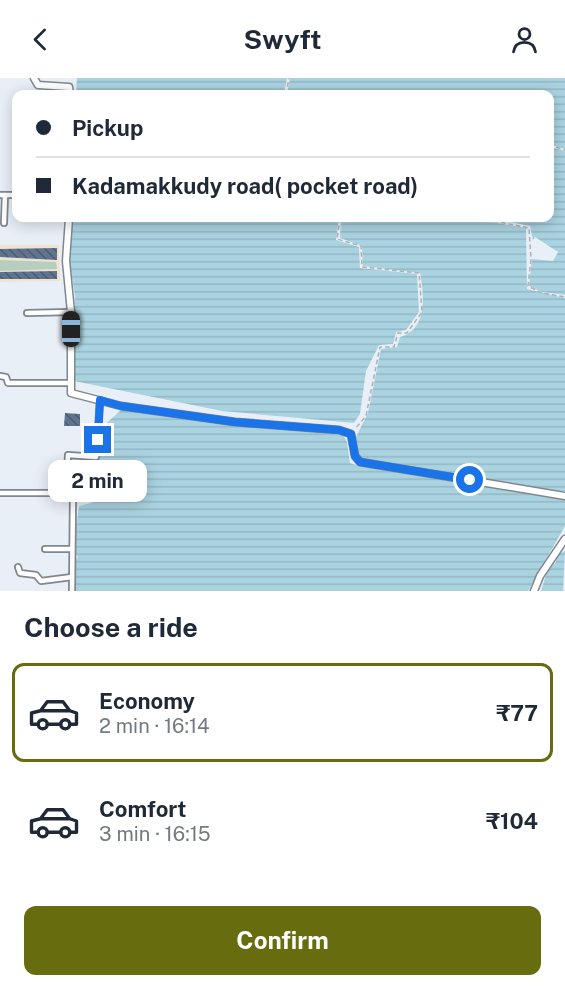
<!DOCTYPE html>
<meta charset="utf-8">
<style>
:root{--surface:#fff;--page:#f2f2f3;--text:#1f2937;--muted:#747a83;--line:#e0e1e3;--accent:#676c0f}
body{margin:0;font-family:"Public Sans",sans-serif;background:var(--page);color:var(--text);height:100vh;display:flex;flex-direction:column;font-size:22px;white-space:nowrap}
*{box-sizing:border-box;margin:0}
p{font-size:20px;color:var(--muted)}
.icon{flex:none;width:33px;height:33px;fill:none;stroke:currentColor;stroke-width:2;stroke-linecap:round;stroke-linejoin:round}
.map{position:relative;height:513px;overflow:hidden}
.details{display:flex;flex-direction:column;background:var(--surface);flex:1}
.details>*{flex:none}
.guide{position:absolute;left:12px;top:12px;width:542px;height:132px;border-radius:12px;box-shadow:0 3px 15px #0003;display:grid;align-content:center;height:132px;padding:0 24px;background:var(--surface)}
.end{position:absolute;width:27px;height:27px;margin:-14px;border:8px solid #1a73e8;background:#fff;box-shadow:0 0 0 3px #fff}
.from{border-radius:50%}
.bubble{position:absolute;height:42px;border-radius:12px;background:var(--surface);box-shadow:0 3px 15px #0003;font-size:20px;font-weight:700;line-height:42px;text-align:center}
.car{position:absolute;width:18px;height:36px;margin:-18px -9px;border-radius:8px;box-shadow:0 0 4px 2px #0007;background:linear-gradient(#222 24%,#8ab4d8 0 40%,#222 0 76%,#8ab4d8 0 86%,#222 0)}
.guide b{display:flex;align-items:center;gap:21px;height:57px;font-size:22px}
.guide b+b{border-top:2px solid var(--line)}
.guide i{width:15px;height:15px;background:var(--text)}
ul{padding:0;list-style:none}
li{display:flex;align-items:center;gap:18px;height:99px;margin:0 12px 9px;padding:0 12px;border:3px solid transparent;border-radius:12px}
li div{flex:1}
li b{display:block;font-size:22px}
li em{font-style:normal;font-weight:700}
li.active{border-color:var(--accent)}
li>.icon{width:54px;height:54px;stroke-width:1.5}
h2{padding:0 24px;font-size:27px;line-height:72px}
.button{display:flex;gap:12px;margin-top:auto;padding:12px 24px}
.button a{flex:1;height:69px;border-radius:12px;background:var(--accent);color:#fff;font-size:24px;font-weight:700;line-height:69px;text-align:center}
header{display:flex;justify-content:space-between;align-items:center;height:78px;padding:0 24px;background:var(--surface);font-size:27px;font-weight:700}
.map>svg:first-child{display:block}
</style>
<header><svg class="icon" aria-label="back" viewBox="0 0 24 24"><path d="M15 5l-7 7 7 7"/></svg>Swyft<svg class="icon" aria-label="person" viewBox="0 0 24 24"><circle cx="12" cy="8" r="4"/><path d="M4 21q1-7 8-7t8 7"/></svg></header>
<div class="map">
<svg width="565" height="513" viewBox="0 0 565 513">
<defs>
<pattern id="water-rules" width="6" height="5" patternUnits="userSpaceOnUse" patternTransform="scale(1.5)"><rect width="6" height="5" fill="#aad3e1"/><path d="M0 2.5h6" fill="none" stroke="#93b6c2"/></pattern>
<pattern id="building-back-hatch" width="6" height="6" patternUnits="userSpaceOnUse" patternTransform="scale(1.5)"><rect width="6" height="6" fill="#5f758f"/><path d="M-1 5l2 2M0 0l6 6M5-1l2 2" fill="none" stroke="#4b5c70"/></pattern>
</defs>
<rect width="100%" height="100%" fill="#e9eff7"/>
<path fill="#f1e2cf" d="M0,167H59L60,203L0,204Z"/>
<path fill="#b6cebe" d="M0,182L56,184L57,191L0,193Z"/>
<g fill="url(#water-rules)">
<path d="M77,0H287L284,16H76Z"/>
<path d="M290,0H565V71L549,66V16H287Z"/>
<path d="M549,69L565,73V217L542,214L529,208L532,181L553,183L558,174L535,159L533,162L530,148L491,140H549Z"/>
<path d="M72,140H339L336,162L359,169L360,190L417,196L419,234L406,252L396,254L393,266L379,267L366,293L360,336L354,345L222,333L74,303L75,218L69,180Z"/>
<path d="M341,140H469L526,150L527,211L565,220V413L560,415L361,381L354,363L368,335L381,271L397,269L400,259C428,251 424,217 420,195L363,188L362,168L340,160Z"/>
<path d="M121,332L343,357L347,364L350,385L359,388L565,422V448L528,513H76L74,484L78,479L73,471L79,428L98,423C96,413 100,357 104,349C107,343 116,337 121,332Z"/>
<path d="M565,473L563,513H541L547,493L556,484L557,477Z"/>
</g>
<g fill="url(#building-back-hatch)">
<path d="M57,170V182L0,179V171Z"/>
<path d="M57,193V201H0V194Z"/>
<path d="M65,335L80,336V348H64Z"/>
</g>
<g fill="none" stroke-linecap="round" stroke-linejoin="round">
<g stroke="#81878e" stroke-width="8">
<g id="minor">
<path d="M0,117H16"/>
<path d="M4,145L5,117"/>
<path d="M27,235L71,234"/>
<path d="M0,298L6,299L8,305H71"/>
<path d="M0,415H71"/>
<path d="M45,471H71"/>
<path d="M18,489L20,495L36,497L41,503L72,499"/>
<path d="M72,513L73,418L67,396L68,377L96,379L100,322"/>
</g>
</g>
<g stroke="#81878e" stroke-width="9">
<g id="tertiary">
<path d="M34,0L38,7L69,9L70,16"/>
<path d="M69,140L66,183L71,234V315L121,328L235,344L339,352L351,356L355,378L360,384L565,418"/>
<path d="M534,513L540,498L565,461"/>
</g>
</g>
<g stroke="#acb1b7" stroke-width="1.5" stroke-dasharray="4.5 3" stroke-linecap="butt">
<path d="M286,16L289,0"/>
<path d="M549,67L565,72"/>
<path d="M340,140L337,161L361,168L362,189L419,195L422,234L407,255H398L394,269H380L366,338L355,351"/>
<path d="M479,140L529,150L531,181L528,208L542,215L565,219"/>
</g>
<use href="#minor" stroke="#fff" stroke-width="4.5"/>
<use href="#tertiary" stroke="#fff" stroke-width="6"/>
</g>
<g fill="none" stroke-linecap="round" stroke-linejoin="round">
<path stroke="#1a73e8" stroke-width="8" d="M98,362L100,322L121,328L235,344L339,352L351,356L355,378L360,384L470,402"/>
</g>
</svg>
<i class="end from" style="left:470px;top:402px"></i>
<i class="end" style="left:98px;top:362px"></i>
<div class="bubble" style="left:48px;top:382px;width:99px">2 min</div>
<i class="car" style="left:71px;top:251px;rotate:0deg"></i>
<div class="guide">
<b><i class="from"></i>Pickup</b>
<b><i></i>Kadamakkudy road( pocket road)</b>
</div>
</div>
<section class="details">
<h2>Choose a ride</h2>
<ul>
<li class="active"><svg class="icon" aria-label="car" viewBox="0 0 24 24"><path d="M5 17H2v-5l4-1 3-4h7l3 4 3 1v5h-3M9 17h6M6 11h13"/><circle cx="7" cy="17" r="2"/><circle cx="17" cy="17" r="2"/></svg><div><b>Economy</b><p>2 min · 16:14</p></div><em>₹77</em></li>
<li><svg class="icon" aria-label="car" viewBox="0 0 24 24"><path d="M5 17H2v-5l4-1 3-4h7l3 4 3 1v5h-3M9 17h6M6 11h13"/><circle cx="7" cy="17" r="2"/><circle cx="17" cy="17" r="2"/></svg><div><b>Comfort</b><p>3 min · 16:15</p></div><em>₹104</em></li>
</ul>
<div class="button"><a>Confirm</a></div>
</section>
